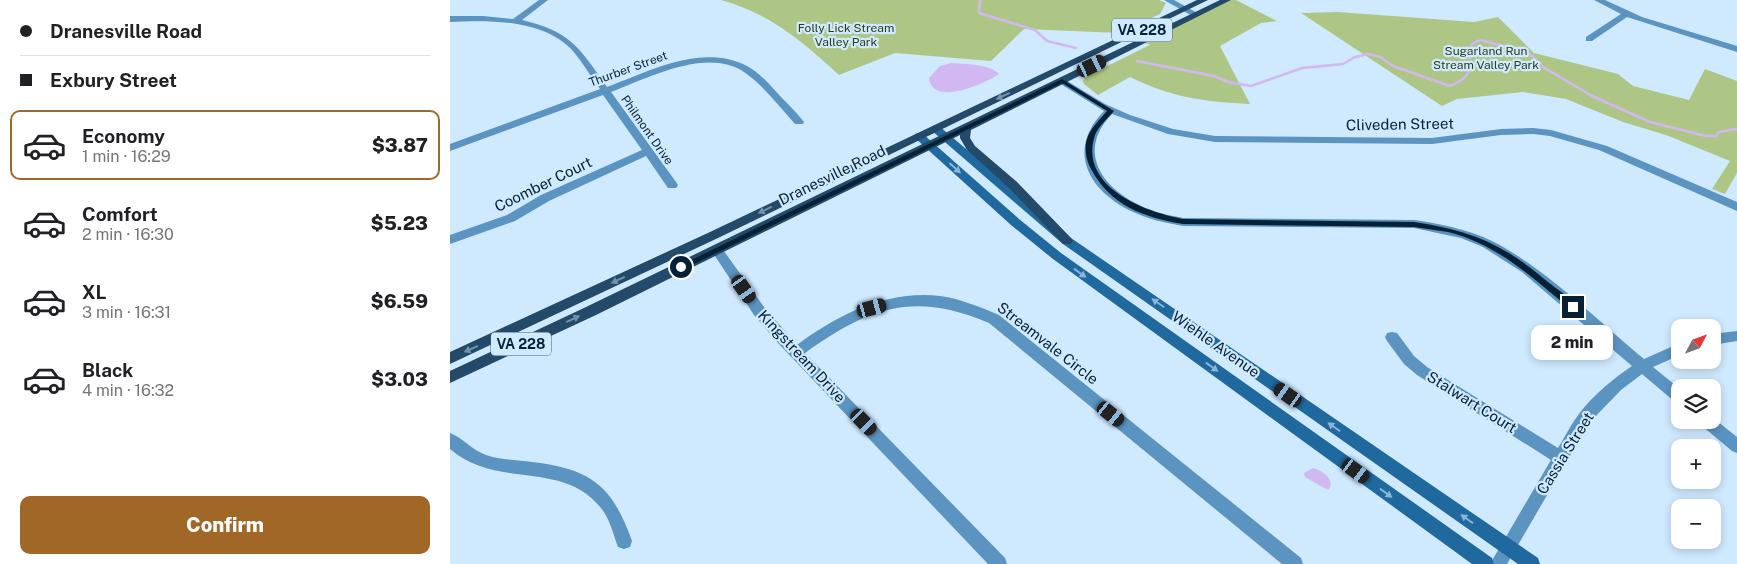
<!DOCTYPE html>
<meta charset="utf-8">
<style>
:root{--surface:#fff;--page:#f6f6f6;--text:#202124;--muted:#757577;--line:#e0e0e0;--accent:#a16726}
body{margin:0;font-family:"Public Sans",sans-serif;background:var(--page);color:var(--text);height:100vh;display:flex;flex-direction:column;font-size:19px;white-space:nowrap}
*{box-sizing:border-box;margin:0}
p{font-size:16px;color:var(--muted)}
.icon{flex:none;width:28px;height:28px;fill:none;stroke:currentColor;stroke-width:2;stroke-linecap:round;stroke-linejoin:round}
.map{position:relative;flex:1;overflow:hidden}
.sheet{display:flex;flex-direction:column;background:var(--surface);width:450px}
.sheet>*{flex:none}
.top-card{display:grid;align-content:center;height:110px;padding:0 20px;background:var(--surface)}
.needle{width:32px;rotate:49deg}
.tools{position:absolute;left:1221px;top:319px;display:grid;gap:10px}
.tools a{display:grid;place-items:center;width:50px;height:50px;border-radius:10px;background:var(--surface);box-shadow:0 2px 8px #0003;font-size:25px}
.end{position:absolute;width:22px;height:22px;margin:-11px;border:6px solid #062136;background:#fff;box-shadow:0 0 0 2px #fff}
.from{border-radius:50%}
.bubble{position:absolute;height:35px;border-radius:10px;background:var(--surface);box-shadow:0 2px 8px #0003;font-size:16px;font-weight:800;line-height:35px;text-align:center}
.car{position:absolute;width:15px;height:30px;margin:-15px -8px;border-radius:6px;box-shadow:0 0 4px 1px #0007;background:linear-gradient(#222 24%,#8ab4d8 0 40%,#222 0 76%,#8ab4d8 0 86%,#222 0)}
.top-card b{display:flex;align-items:center;gap:18px;height:48px;font-size:19px}
.top-card b+b{border-top:1px solid var(--line)}
.top-card i{width:12px;height:12px;background:var(--text)}
ul{padding:0;list-style:none}
li{display:flex;align-items:center;gap:15px;height:70px;margin:0 10px 8px;padding:0 10px;border:2px solid transparent;border-radius:10px}
li div{flex:1}
li b{display:block;font-size:19px}
li em{font-style:normal;font-weight:800}
li.active{border-color:var(--accent)}
li>.icon{width:45px;height:45px;stroke-width:1.5}
.primary-button{display:flex;gap:10px;margin-top:auto;padding:10px 20px}
.primary-button a{flex:1;height:58px;border-radius:10px;background:var(--accent);color:#fff;font-size:20px;font-weight:800;line-height:58px;text-align:center}
main{display:flex;flex:1;min-height:0}
.map>svg:first-child{display:block}
</style>
<main>
<section class="sheet">
<div class="top-card">
<b><i class="from"></i>Dranesville Road</b>
<b><i></i>Exbury Street</b>
</div>
<ul>
<li class="active"><svg class="icon" aria-label="car" viewBox="0 0 24 24"><path d="M5 17H2v-5l4-1 3-4h7l3 4 3 1v5h-3M9 17h6M6 11h13"/><circle cx="7" cy="17" r="2"/><circle cx="17" cy="17" r="2"/></svg><div><b>Economy</b><p>1 min · 16:29</p></div><em>$3.87</em></li>
<li><svg class="icon" aria-label="car" viewBox="0 0 24 24"><path d="M5 17H2v-5l4-1 3-4h7l3 4 3 1v5h-3M9 17h6M6 11h13"/><circle cx="7" cy="17" r="2"/><circle cx="17" cy="17" r="2"/></svg><div><b>Comfort</b><p>2 min · 16:30</p></div><em>$5.23</em></li>
<li><svg class="icon" aria-label="car" viewBox="0 0 24 24"><path d="M5 17H2v-5l4-1 3-4h7l3 4 3 1v5h-3M9 17h6M6 11h13"/><circle cx="7" cy="17" r="2"/><circle cx="17" cy="17" r="2"/></svg><div><b>XL</b><p>3 min · 16:31</p></div><em>$6.59</em></li>
<li><svg class="icon" aria-label="car" viewBox="0 0 24 24"><path d="M5 17H2v-5l4-1 3-4h7l3 4 3 1v5h-3M9 17h6M6 11h13"/><circle cx="7" cy="17" r="2"/><circle cx="17" cy="17" r="2"/></svg><div><b>Black</b><p>4 min · 16:32</p></div><em>$3.03</em></li>
</ul>
<div class="primary-button"><a>Confirm</a></div>
</section>
<div class="map">
<svg width="1287" height="564" viewBox="0 0 1287 564">
<rect width="100%" height="100%" fill="#cfe9ff"/>
<g fill="#aec685">
<path d="M271,0H709L716,3L710,14L670,33L574,29L541,61L445,53L389,75C352,41 321,14 271,0Z"/>
<path d="M774,0H786L827,21L811,23L770,46L800,104C755,102 720,97 680,77L648,95L634,84L633,81L635,77L700,45L692,41Z"/>
<path d="M888,12L1024,22L1048,17L1084,53L1168,74L1183,86L1239,100L1255,69L1287,81V173L1275,194L1262,189L1280,161L1216,135L1173,122L1116,99L1073,92L1007,99L992,106L851,13Z"/>
</g>
<g fill="#d2b8f2">
<path d="M501,63C515,64 540,64 549,74C535,84 482,107 479,78L490,66Z"/>
<path d="M863,468C872,471 883,477 880,488L878,490L855,477L854,473Z"/>
</g>
<g fill="none" stroke-linecap="round" stroke-linejoin="round">
<g stroke="#d2b8f2" stroke-width="2.5">
<path d="M530,0L529,13L585,30L597,41L626,48"/>
<path d="M687,61L764,76L778,82L801,86L852,68L893,64L905,57L918,54L930,57L943,66L1000,86C1028,74 1015,68 1022,44L1031,40L1080,54L1093,67L1142,96L1200,122L1256,136H1266L1269,132L1287,129"/>
</g>
<g fill="#5b93c1" fill-rule="evenodd">
<path d="M89,0H98L72,20C120,31 130,48 157,87C200,71 252,43 297,66C310,73 321,86 331,97C339,105 347,113 354,122L353,124H345C329,106 314,86 294,72C257,47 198,78 161,92L226,182L228,185L226,188H218L196,156L99,201L65,221L0,244V235L57,215L91,195L192,150L153,95L0,151V144L150,89C141,77 133,63 123,51C94,19 40,20 0,22V16H33L63,19Z"/>
<path d="M1144,0H1155L1192,17L1287,46V52L1177,17L1142,41H1136V37L1171,14Z"/>
<path d="M612,78L655,104L680,115L723,129L765,136L982,138L1051,129L1083,128L1101,130L1157,146L1287,202V211L1149,150L1100,136L1083,134L1051,135L982,144L765,142L718,134L662,114C627,150 650,186 689,205C703,212 718,215 733,218L964,220C991,224 1017,229 1042,241C1094,267 1148,321 1194,359L1230,343V355L1203,367L1230,389V404L1225,402L1192,374L1171,390L1139,423L1057,564H1040L1101,460L967,375L954,364L937,341L935,337L937,333L942,332L947,333L964,356L977,367L1108,448C1115,437 1121,424 1129,414C1143,395 1163,379 1182,366L1072,272L1033,247L1011,238L964,228L733,226C716,223 697,219 681,211C638,190 616,150 654,111L609,83V79Z"/>
<path d="M267,246L271,247L314,307L347,345C389,314 437,290 490,296C511,299 530,307 549,315L851,558L853,564H832L539,323C464,291 419,307 355,353L555,558L557,564H538L328,343L304,315L263,253L261,250L263,247Z"/>
<path d="M1287,331V341L1262,345V334Z"/>
<path d="M1262,417L1287,437V453L1282,451L1251,425L1249,420H1262Z"/>
<path d="M0,433C13,438 22,450 36,455C50,460 67,460 82,462C141,469 162,485 182,541L180,547L174,549L168,547C163,534 160,519 151,508C112,459 48,490 0,449Z"/>
</g>
<path fill="#5b93c1" fill-rule="evenodd" d="M714,0H724L751,15L744,17Z"/>
<g fill="#1f699e" fill-rule="evenodd">
<path d="M485,125L489,126L621,238L1088,558L1090,564H1068L613,244L481,130L480,128Z"/>
<path d="M469,133L473,134L569,219L611,253L1042,558L1044,564H1022L603,259L561,225L465,138L464,136L465,134Z"/>
</g>
<g fill="#234a69" fill-rule="evenodd">
<path d="M747,0H758L268,238L0,364V352L260,232Z"/>
<path d="M770,0H781L521,130L520,138L525,146L567,182L621,238L623,241L621,244H613L559,188L517,150L510,138V135L146,315L0,383V371L136,307Z"/>
</g>
</g>
<defs><path id="oneway-solid" d="M-6-.8H1V-3.2L6.5 0L1 3.2V.8H-6Z" transform="scale(1.25)"/></defs>
<g fill="#7092ac">
<use href="#oneway-solid" transform="translate(553 96) rotate(155)"/>
<use href="#oneway-solid" transform="translate(315 210) rotate(154)"/>
<use href="#oneway-solid" transform="translate(168 280) rotate(155)"/>
<use href="#oneway-solid" transform="translate(123 319) rotate(-25)"/>
<use href="#oneway-solid" transform="translate(21 349) rotate(156)"/>
</g>
<g fill="#89b6d8">
<use href="#oneway-solid" transform="translate(505 168) rotate(42)"/>
<use href="#oneway-solid" transform="translate(630 273) rotate(36)"/>
<use href="#oneway-solid" transform="translate(708 303) rotate(-145)"/>
<use href="#oneway-solid" transform="translate(762 367) rotate(36)"/>
<use href="#oneway-solid" transform="translate(884 427) rotate(-145)"/>
<use href="#oneway-solid" transform="translate(936 493) rotate(36)"/>
<use href="#oneway-solid" transform="translate(1017 519) rotate(-145)"/>
</g>
<path fill="#062136" d="M612,79L664,111C658,118 648,127 645,135C628,187 695,212 733,219L964,222C1023,231 1053,244 1098,282C1108,290 1120,297 1127,307L1123,310L1120,309C1083,278 1047,244 998,232C987,230 975,229 964,227L733,224C693,217 661,206 641,169C635,158 633,144 640,132C644,125 651,118 657,111L612,83L234,269L231,270L227,267Z"/>
<g text-anchor="middle" dominant-baseline="central" stroke-width="4.5" stroke-linejoin="round" paint-order="stroke">
<g font-size="12" fill="#2f3d11" stroke="#cfe9ff">
<text x="396" y="28">Folly Lick Stream<tspan x="396" dy="14">Valley Park</tspan></text>
<text x="1036" y="51">Sugarland Run<tspan x="1036" dy="14">Stream Valley Park</tspan></text>
</g>
<g font-size="12" fill="#062136" stroke="#cfe9ff">
<text transform="translate(178 69) rotate(-20)">Thurber Street</text>
<text transform="translate(197 130) rotate(55)">Philmont Drive</text>
</g>
<g fill="#cfe9ff" stroke="#425d72" stroke-width="1">
<rect x="662" y="18.5" width="60" height="23" rx="4"/>
<rect x="41" y="332.5" width="60" height="23" rx="4"/>
</g>
<g font-size="14" font-weight="bold" fill="#062136">
<text x="692" y="30">VA 228</text>
<text x="71" y="344">VA 228</text>
</g>
<g font-size="15" fill="#062136" stroke="#cfe9ff">
<text transform="translate(950 124) rotate(-1)">Cliveden Street</text>
<text transform="translate(382 175) rotate(-26)">Dranesville Road</text>
<text transform="translate(93 184) rotate(-26)">Coomber Court</text>
<text transform="translate(598 343) rotate(38)">Streamvale Circle</text>
<text transform="translate(766 344) rotate(35)">Wiehle Avenue</text>
<text transform="translate(352 356) rotate(47)">Kingstream Drive</text>
<text transform="translate(1022 402) rotate(32)">Stalwart Court</text>
<text transform="translate(1115 453) rotate(-58)">Cassia Street</text>
</g>
</g>
</svg>
<div class="tools">
<a><svg class="needle" viewBox="-14 -14 28 28"><path d="M0-13l5 13h-10z" fill="#e53935"/><path d="M0 13l5-13h-10z" fill="#757577"/></svg></a>
<a><svg class="icon" aria-label="layers" viewBox="0 0 24 24"><path d="M12 4l9 5-9 5-9-5zM3 14l9 5 9-5"/></svg></a>
<a>+</a>
<a>−</a>
</div>
<i class="end from" style="left:231px;top:267px"></i>
<i class="end" style="left:1123px;top:307px"></i>
<div class="bubble" style="left:1081px;top:325px;width:82px">2 min</div>
<i class="car" style="left:642px;top:66px;rotate:64deg"></i>
<i class="car" style="left:294px;top:289px;rotate:145deg"></i>
<i class="car" style="left:422px;top:308px;rotate:75deg"></i>
<i class="car" style="left:838px;top:395px;rotate:305deg"></i>
<i class="car" style="left:661px;top:414px;rotate:129deg"></i>
<i class="car" style="left:414px;top:422px;rotate:136deg"></i>
<i class="car" style="left:906px;top:471px;rotate:126deg"></i>
</div>
</main>
